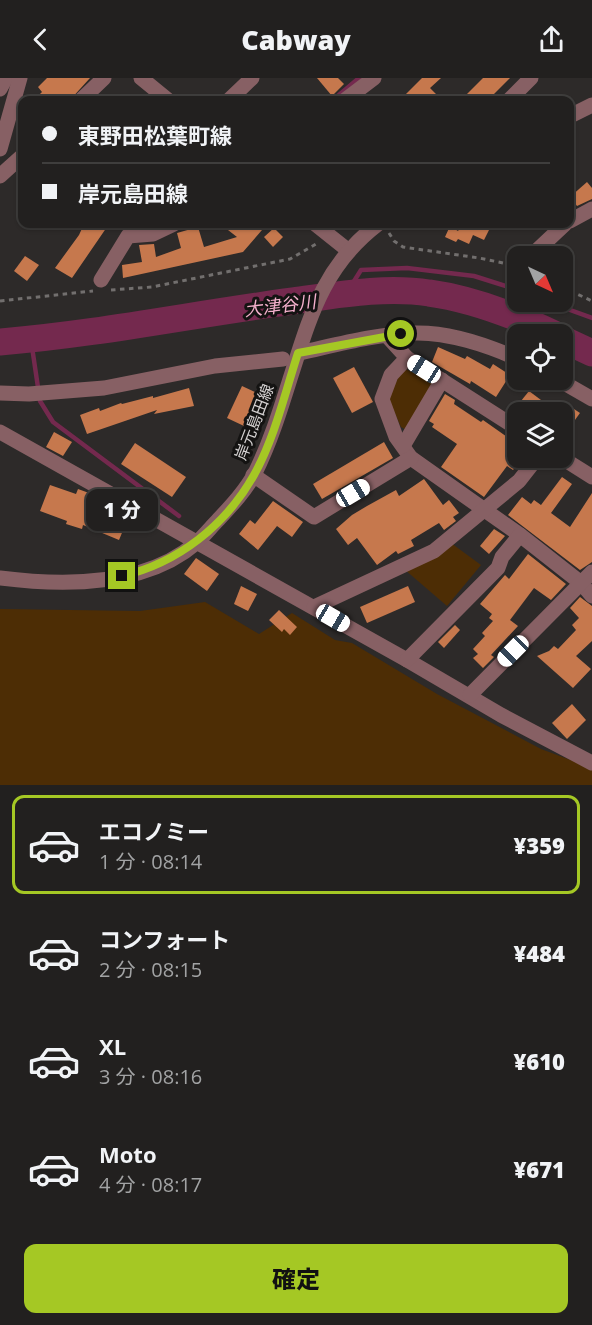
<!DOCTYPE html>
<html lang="ja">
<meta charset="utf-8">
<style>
:root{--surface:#22201f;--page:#2e2d2c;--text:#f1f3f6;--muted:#a2a3a4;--line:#3f3e3d;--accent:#a5c824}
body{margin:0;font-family:"Open Sans","Noto Sans JP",sans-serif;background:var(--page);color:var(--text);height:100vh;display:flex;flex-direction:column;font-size:22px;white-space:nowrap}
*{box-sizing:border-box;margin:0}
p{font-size:20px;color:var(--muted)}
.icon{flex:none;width:33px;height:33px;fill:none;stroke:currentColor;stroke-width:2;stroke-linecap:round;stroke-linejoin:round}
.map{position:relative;height:707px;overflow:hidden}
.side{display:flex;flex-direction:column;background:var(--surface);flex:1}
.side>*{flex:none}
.top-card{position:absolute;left:18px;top:18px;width:556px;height:132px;border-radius:12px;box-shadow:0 2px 4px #0004,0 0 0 2px var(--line);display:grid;align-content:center;height:132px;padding:0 24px;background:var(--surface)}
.needle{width:39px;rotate:136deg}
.buttons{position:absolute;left:507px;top:168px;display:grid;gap:12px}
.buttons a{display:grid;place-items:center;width:66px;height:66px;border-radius:12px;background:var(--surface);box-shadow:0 2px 4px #0004,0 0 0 2px var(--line);font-size:30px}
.end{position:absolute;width:27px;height:27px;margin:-14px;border:8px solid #a5c824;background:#111;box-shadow:0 0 0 3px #111}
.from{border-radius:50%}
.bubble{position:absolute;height:42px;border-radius:12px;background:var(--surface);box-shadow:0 2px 4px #0004,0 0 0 2px var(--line);font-size:20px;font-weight:800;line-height:42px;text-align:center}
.car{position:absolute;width:18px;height:36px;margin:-18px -9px;border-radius:8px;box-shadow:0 0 4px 2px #0007;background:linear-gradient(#fff 24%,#345 0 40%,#fff 0 76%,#345 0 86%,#fff 0)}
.top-card b{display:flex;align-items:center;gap:21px;height:57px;font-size:22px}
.top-card b+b{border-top:2px solid var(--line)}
.top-card i{width:15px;height:15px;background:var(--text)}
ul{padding:10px 0 0;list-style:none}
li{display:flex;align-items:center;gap:18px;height:99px;margin:0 12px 9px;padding:0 12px;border:3px solid transparent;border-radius:12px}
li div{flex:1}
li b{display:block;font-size:22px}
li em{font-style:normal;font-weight:800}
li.selected{border-color:var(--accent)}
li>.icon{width:54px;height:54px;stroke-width:1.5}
.button{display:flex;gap:12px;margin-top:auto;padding:12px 24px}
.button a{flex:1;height:69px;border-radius:12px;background:var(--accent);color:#111;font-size:24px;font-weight:800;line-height:69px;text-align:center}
header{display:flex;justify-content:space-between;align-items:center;height:78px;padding:0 24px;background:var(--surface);font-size:27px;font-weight:800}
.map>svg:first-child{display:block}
</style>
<header><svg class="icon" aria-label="back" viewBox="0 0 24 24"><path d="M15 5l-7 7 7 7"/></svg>Cabway<svg class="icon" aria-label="share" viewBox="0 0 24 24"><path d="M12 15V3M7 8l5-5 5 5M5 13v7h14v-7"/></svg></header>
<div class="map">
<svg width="592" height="707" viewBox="0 0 592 707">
<rect width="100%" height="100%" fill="#2d2a29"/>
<g fill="#4d2d05">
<path d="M403,290L434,304L407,352L401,349L388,320Z"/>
<path d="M451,465L481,487L447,528L404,491Z"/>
<path d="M205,524L259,556L292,535L335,562L352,565L437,616L541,671L592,690V707H0V531L140,533Z"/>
</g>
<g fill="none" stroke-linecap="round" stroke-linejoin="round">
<g stroke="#74294e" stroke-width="4.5">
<path d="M333,22L359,0"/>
<path d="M149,148L158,146"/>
<path d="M346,216L361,192L407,190L474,198L518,212"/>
<path d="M548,224L592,240"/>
<path d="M31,262L40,323L53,344L179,438"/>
</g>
<g stroke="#74294e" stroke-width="27">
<path d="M562,261L592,275"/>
<path d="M0,264C98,256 195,236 293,223C337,217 385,208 429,215C473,221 514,237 554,256"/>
</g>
</g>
<g fill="#c6784d">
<path d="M47,0H90L70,22H34L42,14L38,9Z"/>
<path d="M317,0H338L344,6L332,18Z"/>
<path d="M422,0H441L430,10L442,22H412L406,16Z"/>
<path d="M483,0H510L488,22H461Z"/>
<path d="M587,104L592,110V121L577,128L570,119Z"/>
<path d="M84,146H109L72,200L55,190L79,157Z"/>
<path d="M234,146H255L262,152L243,174L123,200L122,187L142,184L139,167L154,166L156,179L181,170L177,155L198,149L204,169L237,159L228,152Z"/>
<path d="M450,146H492L484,162L473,157L469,166L458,161L456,164L445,159L450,148L458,153L460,150Z"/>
<path d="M274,150L283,159L273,169L264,159Z"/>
<path d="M25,178L39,187L27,203L14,193Z"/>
<path d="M438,269L465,281L467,278L490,291L493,286L510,297L496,319L471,303L470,306L432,284Z"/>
<path d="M354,289L373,324L352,335L333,300Z"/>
<path d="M242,308L259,316L244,348L227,340Z"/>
<path d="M189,310L194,328L154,336L157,332L87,356L80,337L99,330L100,333L121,325L122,326L153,318V320Z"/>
<path d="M529,313L541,322L532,334H526L517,328Z"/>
<path d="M445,316L455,322L454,326L481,344L483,342L510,361L509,364L518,370V386L513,392L507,388L484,419L441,389L457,366L432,349L434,346L429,343Z"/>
<path d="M562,323L580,335L562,360Z"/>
<path d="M54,354L72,364L63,378L46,369Z"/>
<path d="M384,364L393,380L322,421L313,406Z"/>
<path d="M135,365L186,399L172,419L121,386Z"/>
<path d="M562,399L572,406L551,435L570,449L592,415V484L580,492L508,437L522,419L531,426L534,422L541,427Z"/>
<path d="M424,401L443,427L449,422L459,435L453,439L456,443L444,452L439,445L411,462L414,468L398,476L396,473L377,487L357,460L348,467L336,451L352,437L367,428L396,412L399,418Z"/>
<path d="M50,407L76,416L78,411L89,415L93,418L92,421L129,438L119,462L83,447L82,451L66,446L67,443L40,433Z"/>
<path d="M273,423L303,444L292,459L277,448L258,472L239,456L250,442L255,446Z"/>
<path d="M494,451L505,458L489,476L480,468Z"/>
<path d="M528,476L566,506L551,522L534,510L510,542L518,548L491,577L494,579L483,590L473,580L478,576L473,571L485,558L482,555L493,543L489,540L492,536L480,526L505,497L509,501Z"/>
<path d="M196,480L219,496L207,513L184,496Z"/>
<path d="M241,508L257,516L248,533L234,526Z"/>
<path d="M408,508L415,524L367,545L360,529Z"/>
<path d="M580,519L592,528V563L576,578L591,591L573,610L537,578L549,573L554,568L558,571L576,552L572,547L579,540L570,530Z"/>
<path d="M279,532L297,549L290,557L284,551L282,554L269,542Z"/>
<path d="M455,547L460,552L444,570L438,564Z"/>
<path d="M572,626L586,642L567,661L552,645Z"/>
</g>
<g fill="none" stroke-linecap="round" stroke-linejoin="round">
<g stroke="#726f6e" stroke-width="3" stroke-dasharray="4.5 4.5" stroke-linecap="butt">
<path d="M389,155L394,163L403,169L479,180L518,188"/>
<path d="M562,209L592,223"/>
<path d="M111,212L152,209L290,181L316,166"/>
<path d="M0,223L93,213"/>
</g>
<g stroke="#876064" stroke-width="15">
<path d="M141,0L168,22"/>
<path d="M0,11L6,0"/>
<path d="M81,22L104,0"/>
<path d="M229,22L252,0"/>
<path d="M345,22L374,0"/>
<path d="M509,22L531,0"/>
<path d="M570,38L592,27"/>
<path d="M0,71L20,0"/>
<path d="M0,98L22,78"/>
<path d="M570,143L592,131"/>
<path d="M315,146L349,173"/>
<path d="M531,178L565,146"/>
<path d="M101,202L128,158L153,156L174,146"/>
<path d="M387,258L407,280L391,297L382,321L396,359L411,380L520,457L581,505L592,518"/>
<path d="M299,275C336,267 375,256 414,255C447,254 487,267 518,281"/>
<path d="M407,280L518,351"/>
<path d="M559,302L592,321"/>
<path d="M0,315L29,316L104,310L215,288L283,281"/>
<path d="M0,354L407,582L501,637L592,685"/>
<path d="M403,368L442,302"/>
<path d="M562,380L592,399"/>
<path d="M253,397L314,439L411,380"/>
<path d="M0,500C63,508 145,509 196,465C204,458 211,449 218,442C231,428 246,412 255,395C270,365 280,333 290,301C310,239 323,188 378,146"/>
<path d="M314,529L434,473L519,403L537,380"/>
<path d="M407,582L498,490L502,479L520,457"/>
<path d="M470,617L592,494"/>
</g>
</g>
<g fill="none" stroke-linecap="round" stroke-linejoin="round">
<path stroke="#a5c824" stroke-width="8" d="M122,498C178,485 226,447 254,397C275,359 285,315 298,275L401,256"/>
</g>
<g text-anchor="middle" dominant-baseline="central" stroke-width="6" stroke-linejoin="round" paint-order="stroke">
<g font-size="16" fill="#d5d2d2" stroke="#141312">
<text transform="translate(254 344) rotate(-69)">岸元島田線</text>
</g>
<g font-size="18" font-style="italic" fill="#f4b0cc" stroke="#141312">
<text transform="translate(280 227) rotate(-7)">大津谷川</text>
</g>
</g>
</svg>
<div class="buttons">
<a><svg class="needle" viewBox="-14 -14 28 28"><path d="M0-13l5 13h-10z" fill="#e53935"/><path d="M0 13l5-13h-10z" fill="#a2a3a4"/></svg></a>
<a><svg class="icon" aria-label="locate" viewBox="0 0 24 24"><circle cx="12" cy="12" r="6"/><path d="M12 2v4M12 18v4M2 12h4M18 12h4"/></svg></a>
<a><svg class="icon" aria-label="layers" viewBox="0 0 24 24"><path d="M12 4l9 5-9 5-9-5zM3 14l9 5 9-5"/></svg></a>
</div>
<i class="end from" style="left:401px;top:256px"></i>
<i class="end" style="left:122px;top:498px"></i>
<div class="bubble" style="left:86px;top:411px;width:72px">1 分</div>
<i class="car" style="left:424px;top:291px;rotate:302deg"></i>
<i class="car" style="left:353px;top:415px;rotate:59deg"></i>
<i class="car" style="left:333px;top:540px;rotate:120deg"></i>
<i class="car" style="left:513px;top:573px;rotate:225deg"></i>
<div class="top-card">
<b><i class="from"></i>東野田松葉町線</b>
<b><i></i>岸元島田線</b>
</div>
</div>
<section class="side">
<ul>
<li class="selected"><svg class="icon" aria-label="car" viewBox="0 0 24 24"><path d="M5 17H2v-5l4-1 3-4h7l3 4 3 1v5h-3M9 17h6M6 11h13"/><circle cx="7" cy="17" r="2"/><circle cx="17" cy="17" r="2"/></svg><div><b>エコノミー</b><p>1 分 · 08:14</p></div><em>¥359</em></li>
<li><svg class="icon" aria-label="car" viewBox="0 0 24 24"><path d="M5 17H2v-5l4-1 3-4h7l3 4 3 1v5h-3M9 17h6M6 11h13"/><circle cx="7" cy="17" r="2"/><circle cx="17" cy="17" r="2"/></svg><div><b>コンフォート</b><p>2 分 · 08:15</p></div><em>¥484</em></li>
<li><svg class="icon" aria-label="car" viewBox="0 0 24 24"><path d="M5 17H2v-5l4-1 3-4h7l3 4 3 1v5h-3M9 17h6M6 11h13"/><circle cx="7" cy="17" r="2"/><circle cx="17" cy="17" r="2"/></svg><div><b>XL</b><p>3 分 · 08:16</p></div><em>¥610</em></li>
<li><svg class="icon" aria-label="car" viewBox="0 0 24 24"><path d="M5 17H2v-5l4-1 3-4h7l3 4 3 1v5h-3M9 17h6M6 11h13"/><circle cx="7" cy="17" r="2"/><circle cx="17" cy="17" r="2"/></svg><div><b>Moto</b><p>4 分 · 08:17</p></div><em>¥671</em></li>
</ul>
<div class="button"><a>確定</a></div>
</section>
